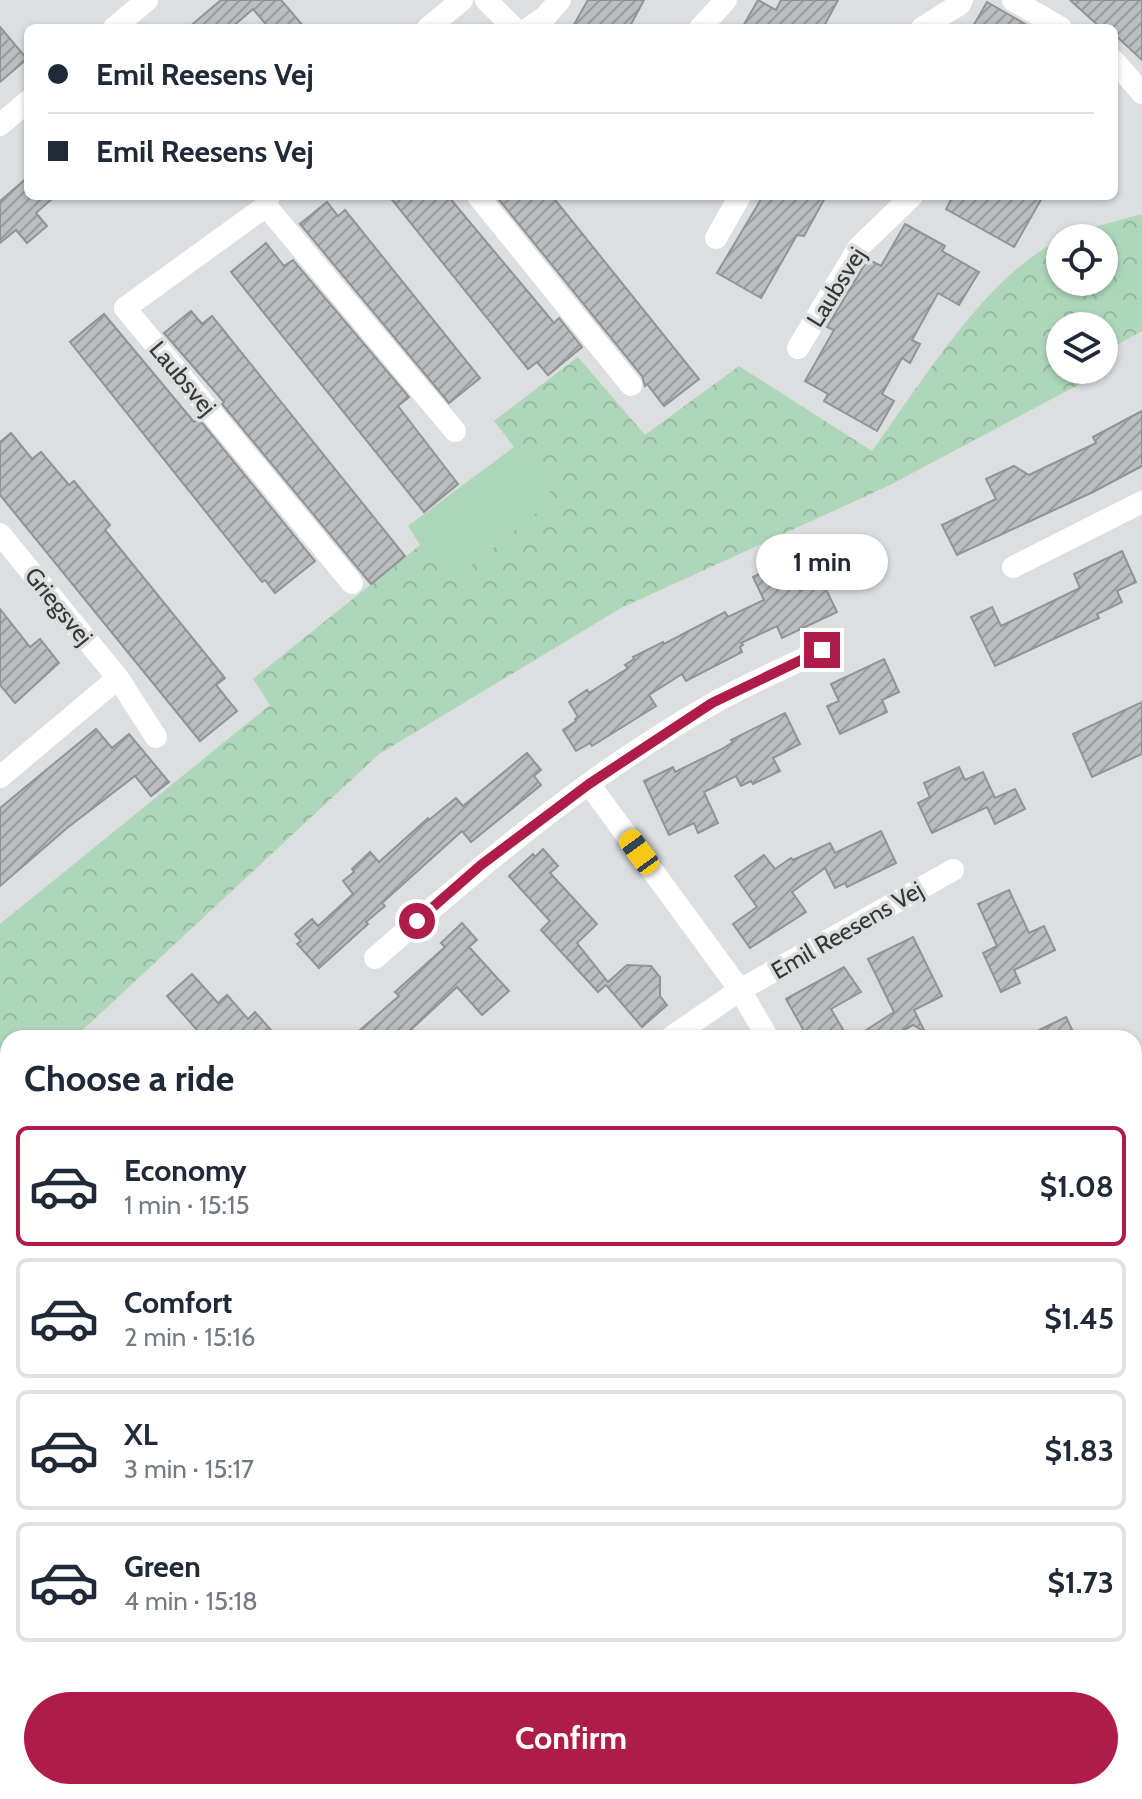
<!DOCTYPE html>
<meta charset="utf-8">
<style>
:root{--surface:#fff;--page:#f2f2f3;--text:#1f2937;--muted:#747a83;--line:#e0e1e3;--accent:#af1c49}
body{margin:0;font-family:Cabin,sans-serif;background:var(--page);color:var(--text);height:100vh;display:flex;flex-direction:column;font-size:30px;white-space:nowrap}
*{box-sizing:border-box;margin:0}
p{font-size:26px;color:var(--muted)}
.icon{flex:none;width:44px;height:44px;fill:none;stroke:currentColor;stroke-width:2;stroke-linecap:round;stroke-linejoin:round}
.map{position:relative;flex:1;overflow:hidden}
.details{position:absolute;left:0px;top:1030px;width:1142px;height:770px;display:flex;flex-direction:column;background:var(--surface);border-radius:24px 24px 0 0;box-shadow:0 2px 6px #0004}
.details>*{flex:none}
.top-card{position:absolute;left:24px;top:24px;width:1094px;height:176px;border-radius:12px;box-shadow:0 2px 6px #0004;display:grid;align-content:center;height:176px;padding:0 24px;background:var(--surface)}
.fabs{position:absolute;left:1046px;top:224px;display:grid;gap:16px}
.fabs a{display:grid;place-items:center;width:72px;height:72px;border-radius:50%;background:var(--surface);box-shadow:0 2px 6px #0004;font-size:40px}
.end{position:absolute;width:36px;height:36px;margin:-18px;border:10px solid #af1c49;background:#fff;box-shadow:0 0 0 4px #fff}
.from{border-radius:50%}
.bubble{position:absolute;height:56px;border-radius:28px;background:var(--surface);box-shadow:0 2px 6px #0004;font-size:26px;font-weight:700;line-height:56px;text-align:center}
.car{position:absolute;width:24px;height:48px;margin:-24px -12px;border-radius:10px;box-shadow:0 0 6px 2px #0007;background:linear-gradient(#f5c518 24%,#345 0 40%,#f5c518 0 76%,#345 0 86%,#f5c518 0)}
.top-card b{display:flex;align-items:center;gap:28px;height:76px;font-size:30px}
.top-card b+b{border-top:2px solid var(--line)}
.top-card i{width:20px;height:20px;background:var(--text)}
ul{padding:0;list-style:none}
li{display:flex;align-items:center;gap:24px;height:120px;margin:0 16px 12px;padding:0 8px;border:4px solid var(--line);border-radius:12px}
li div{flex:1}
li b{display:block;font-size:30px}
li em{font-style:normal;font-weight:700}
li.on{border-color:var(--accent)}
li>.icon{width:72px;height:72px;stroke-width:1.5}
h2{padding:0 24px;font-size:36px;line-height:96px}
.action{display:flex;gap:16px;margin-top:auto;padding:16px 24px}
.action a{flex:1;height:92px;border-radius:48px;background:var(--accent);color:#fff;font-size:32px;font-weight:700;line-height:92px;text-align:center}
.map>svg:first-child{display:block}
</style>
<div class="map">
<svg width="1142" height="1799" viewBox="0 0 1142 1799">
<defs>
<pattern id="forest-crowns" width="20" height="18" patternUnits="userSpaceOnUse" patternTransform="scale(2)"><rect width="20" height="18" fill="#aed7ba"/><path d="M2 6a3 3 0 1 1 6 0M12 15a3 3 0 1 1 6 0" fill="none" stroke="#96b9a0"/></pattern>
<pattern id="building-hatch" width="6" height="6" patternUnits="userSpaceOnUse" patternTransform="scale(2)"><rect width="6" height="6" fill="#bbbebf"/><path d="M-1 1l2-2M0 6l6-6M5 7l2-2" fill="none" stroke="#999b9c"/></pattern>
</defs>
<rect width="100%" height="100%" fill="#dcdee0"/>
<g fill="url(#forest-crowns)">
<path d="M1142,214V331L1104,352V326H1060V370H1076L1082,383L888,486L621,608L379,754L74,1038H8V1082L0,1087V924L270,705L253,679L420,545L408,526L514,447L494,421L578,357L645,435L739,366L872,451C920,385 987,274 1060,240V282H1104V238H1064L1080,231Z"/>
<path d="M1142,1703V1799H919L935,1792H1134V1706Z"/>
</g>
<g fill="#aed7ba">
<path d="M515,449L555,498L458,576L418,527Z"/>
<path d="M854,535L871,566L857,573L840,543Z"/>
</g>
<g fill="url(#building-hatch)" stroke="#919395" stroke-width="2">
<path d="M221,0H281L305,28H269L253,9L231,28H188Z"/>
<path d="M588,0H644L629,28H572Z"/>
<path d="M758,0L776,10L781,0H838L823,28H742Z"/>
<path d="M1070,0H1142V60L1114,34V28H1101Z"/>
<path d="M987,2L1032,28H972Z"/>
<path d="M0,27L27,59L0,82Z"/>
<path d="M28,177V196H55L36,213L47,226L27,243L16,230L0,243V201Z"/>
<path d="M389,196H448L554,323L559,318L582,347L548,375L537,362L528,369Z"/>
<path d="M496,196H552L699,379L664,406L647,384L645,386L642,376Z"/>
<path d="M763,196H826L804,236L797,235L761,298L717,273Z"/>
<path d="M953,196H1043L1014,247L946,209Z"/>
<path d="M327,202L338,216L345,210L480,378L449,403L300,224Z"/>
<path d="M905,224L945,246L942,251L979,272L959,305L938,293L912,340L920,344L910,363L902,358L882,394L894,401L877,431L824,401L828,394L805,381L834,330L827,327L868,259L881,266Z"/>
<path d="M266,243L284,266L293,260L409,397L398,406L458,484L424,512L231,272Z"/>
<path d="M191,311L202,324L212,316L405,556L371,584L222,404L224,402L164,333Z"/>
<path d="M104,314L194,422L199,419L315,561L275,593L265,580L262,582L70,342Z"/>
<path d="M1142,411V466L1093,492L957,555L942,525L996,499L986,479L1014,466L1029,475L1096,443L1093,437Z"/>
<path d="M11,433L32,459L41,452L69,485L74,481L110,525L105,530L225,678L216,685L237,711L200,741L0,495V442Z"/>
<path d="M1122,551L1136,582L1117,591L1122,602L1097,614L1099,618L995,666L971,617L992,607L1001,626L1080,588L1074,574Z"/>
<path d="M778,565L786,580L793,577L800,591L822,581L837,612L782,638L777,626L741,643L743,645L740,647L742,652L686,681L682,674L649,695L656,706L592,746L590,743L576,751L563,730L576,721L575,719L578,717L569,702L587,690L589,693L628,668L625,665L634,659L633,657L663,642L664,644L725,612L728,617L764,600L753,577Z"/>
<path d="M0,609L30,647L40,639L59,663L15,703L0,685Z"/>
<path d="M884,659L899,692L882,700L887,712L840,734L827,706L839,701L831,684Z"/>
<path d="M1142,702V754L1092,777L1073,734Z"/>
<path d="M785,713L800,744L773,758L780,771L753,784L751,781L741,786L736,776L704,792L718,823L698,833L694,823L669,835L644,781L673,767L675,772L722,749L733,742L731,740Z"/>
<path d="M96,729L112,748L129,734L169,782L151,796L135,776L67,828L0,886V808Z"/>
<path d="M527,753L541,770L534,776L541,785L471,842L462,831L382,903L385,906L366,922L368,924L319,968L297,944L301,941L295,934L312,919L318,926L353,894L343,881L354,872L352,869L370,852L379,862L428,818L429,820L456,798L463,806Z"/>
<path d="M959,767L965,780L983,772L995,798L1015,789L1025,809L995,824L987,807L932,833L918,803L930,797L924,783Z"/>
<path d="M881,831L896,863L847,887L845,883L835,888L825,868L792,892L806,912L750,948L733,924L757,907L735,876L764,855L775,869L791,858L793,860L830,843L835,853Z"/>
<path d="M543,849L558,866L550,873L597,924L577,943L608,982L627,965L651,966L660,977V996L667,1005L642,1027L606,985L598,992L541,930L550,921L509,876L533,854L535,857Z"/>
<path d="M1009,890L1029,933L1044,926L1055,950L1014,970L1020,983L1001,992L983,953L997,946L978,904Z"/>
<path d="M462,923L477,940L469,947L509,991L482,1015L457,987L402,1038H351L399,996L395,992L445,947L441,943Z"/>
<path d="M913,937L942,996L914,1010L925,1032L913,1025L888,1038H854L894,1012L868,959Z"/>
<path d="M844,967L861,992L831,1009L848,1038H808L786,999Z"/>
<path d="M192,974L218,1003L227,995L248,1019L255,1012L278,1038H204L167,996Z"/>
<path d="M1066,1017L1076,1038H1023Z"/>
</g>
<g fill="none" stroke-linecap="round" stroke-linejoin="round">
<g stroke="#fff" stroke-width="22">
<path d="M486,0L514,28"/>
<path d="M1013,0L1061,28"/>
<path d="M114,28L147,0"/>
<path d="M428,28L462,0"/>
<path d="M529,28L545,17L560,0"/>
<path d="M700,28L726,0"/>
<path d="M922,28L960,4L962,0"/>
<path d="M1114,61L1142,93"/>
<path d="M0,125L28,101"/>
<path d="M269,196L266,206L125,308L352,583"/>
<path d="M478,196L631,385"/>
<path d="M266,206L455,431"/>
<path d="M716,238L740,196"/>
<path d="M798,348L859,247L912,196"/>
<path d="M0,534L118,678L156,737"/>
<path d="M1013,567L1142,502"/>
<path d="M0,777L118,678"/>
<path d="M589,784L740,990L768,1038"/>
<path d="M375,958C481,865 589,774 712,704C747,684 785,668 822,650"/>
<path d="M670,1038L740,990L953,870"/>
<path d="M1134,1286L1142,1282"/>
<path d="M1134,1393L1142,1414"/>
<path d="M0,1408L8,1404"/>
<path d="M0,1696L8,1693"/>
<path d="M448,1792L453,1799"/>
<path d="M702,1792L705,1799"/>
<path d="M224,1799L242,1792"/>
</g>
</g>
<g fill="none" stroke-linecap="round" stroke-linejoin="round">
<path stroke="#af1c49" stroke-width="10" d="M417,921L481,865L589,784L712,703L822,650"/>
</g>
<g text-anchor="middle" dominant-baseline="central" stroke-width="7" stroke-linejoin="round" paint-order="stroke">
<g font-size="24" fill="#363737" stroke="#dcdee0">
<text transform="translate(836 287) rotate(-58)">Laubsvej</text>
<text transform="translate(183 378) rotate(50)">Laubsvej</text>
<text transform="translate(59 606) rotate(51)">Griegsvej</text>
<text transform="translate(847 930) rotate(-30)">Emil Reesens Vej</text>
</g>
</g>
</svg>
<div class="fabs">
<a><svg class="icon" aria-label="locate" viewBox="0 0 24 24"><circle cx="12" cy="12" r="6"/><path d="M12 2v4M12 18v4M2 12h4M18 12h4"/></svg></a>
<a><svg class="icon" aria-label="layers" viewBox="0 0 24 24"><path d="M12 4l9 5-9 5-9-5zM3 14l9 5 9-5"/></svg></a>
</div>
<i class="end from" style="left:417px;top:921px"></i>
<i class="end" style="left:822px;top:650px"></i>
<div class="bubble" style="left:756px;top:534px;width:132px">1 min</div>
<i class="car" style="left:639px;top:852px;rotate:324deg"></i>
<div class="top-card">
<b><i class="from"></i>Emil Reesens Vej</b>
<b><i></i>Emil Reesens Vej</b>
</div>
<section class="details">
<h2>Choose a ride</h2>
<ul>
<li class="on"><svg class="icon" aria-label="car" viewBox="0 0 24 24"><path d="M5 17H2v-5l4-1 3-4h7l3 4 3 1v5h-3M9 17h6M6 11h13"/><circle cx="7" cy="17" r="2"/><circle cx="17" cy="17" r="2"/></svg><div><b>Economy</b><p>1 min · 15:15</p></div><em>$1.08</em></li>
<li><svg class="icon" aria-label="car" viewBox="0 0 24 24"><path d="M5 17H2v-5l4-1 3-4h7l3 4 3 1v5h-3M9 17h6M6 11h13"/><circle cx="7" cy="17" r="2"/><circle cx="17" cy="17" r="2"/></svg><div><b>Comfort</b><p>2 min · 15:16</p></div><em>$1.45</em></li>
<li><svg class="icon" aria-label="car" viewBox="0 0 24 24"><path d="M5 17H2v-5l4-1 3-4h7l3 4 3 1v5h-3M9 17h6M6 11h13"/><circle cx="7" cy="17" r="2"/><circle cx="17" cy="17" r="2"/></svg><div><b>XL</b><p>3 min · 15:17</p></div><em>$1.83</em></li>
<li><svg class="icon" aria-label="car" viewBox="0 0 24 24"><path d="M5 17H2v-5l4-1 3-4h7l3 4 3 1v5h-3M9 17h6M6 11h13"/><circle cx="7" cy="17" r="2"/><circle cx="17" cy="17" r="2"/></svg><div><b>Green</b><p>4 min · 15:18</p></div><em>$1.73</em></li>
</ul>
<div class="action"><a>Confirm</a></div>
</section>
</div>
